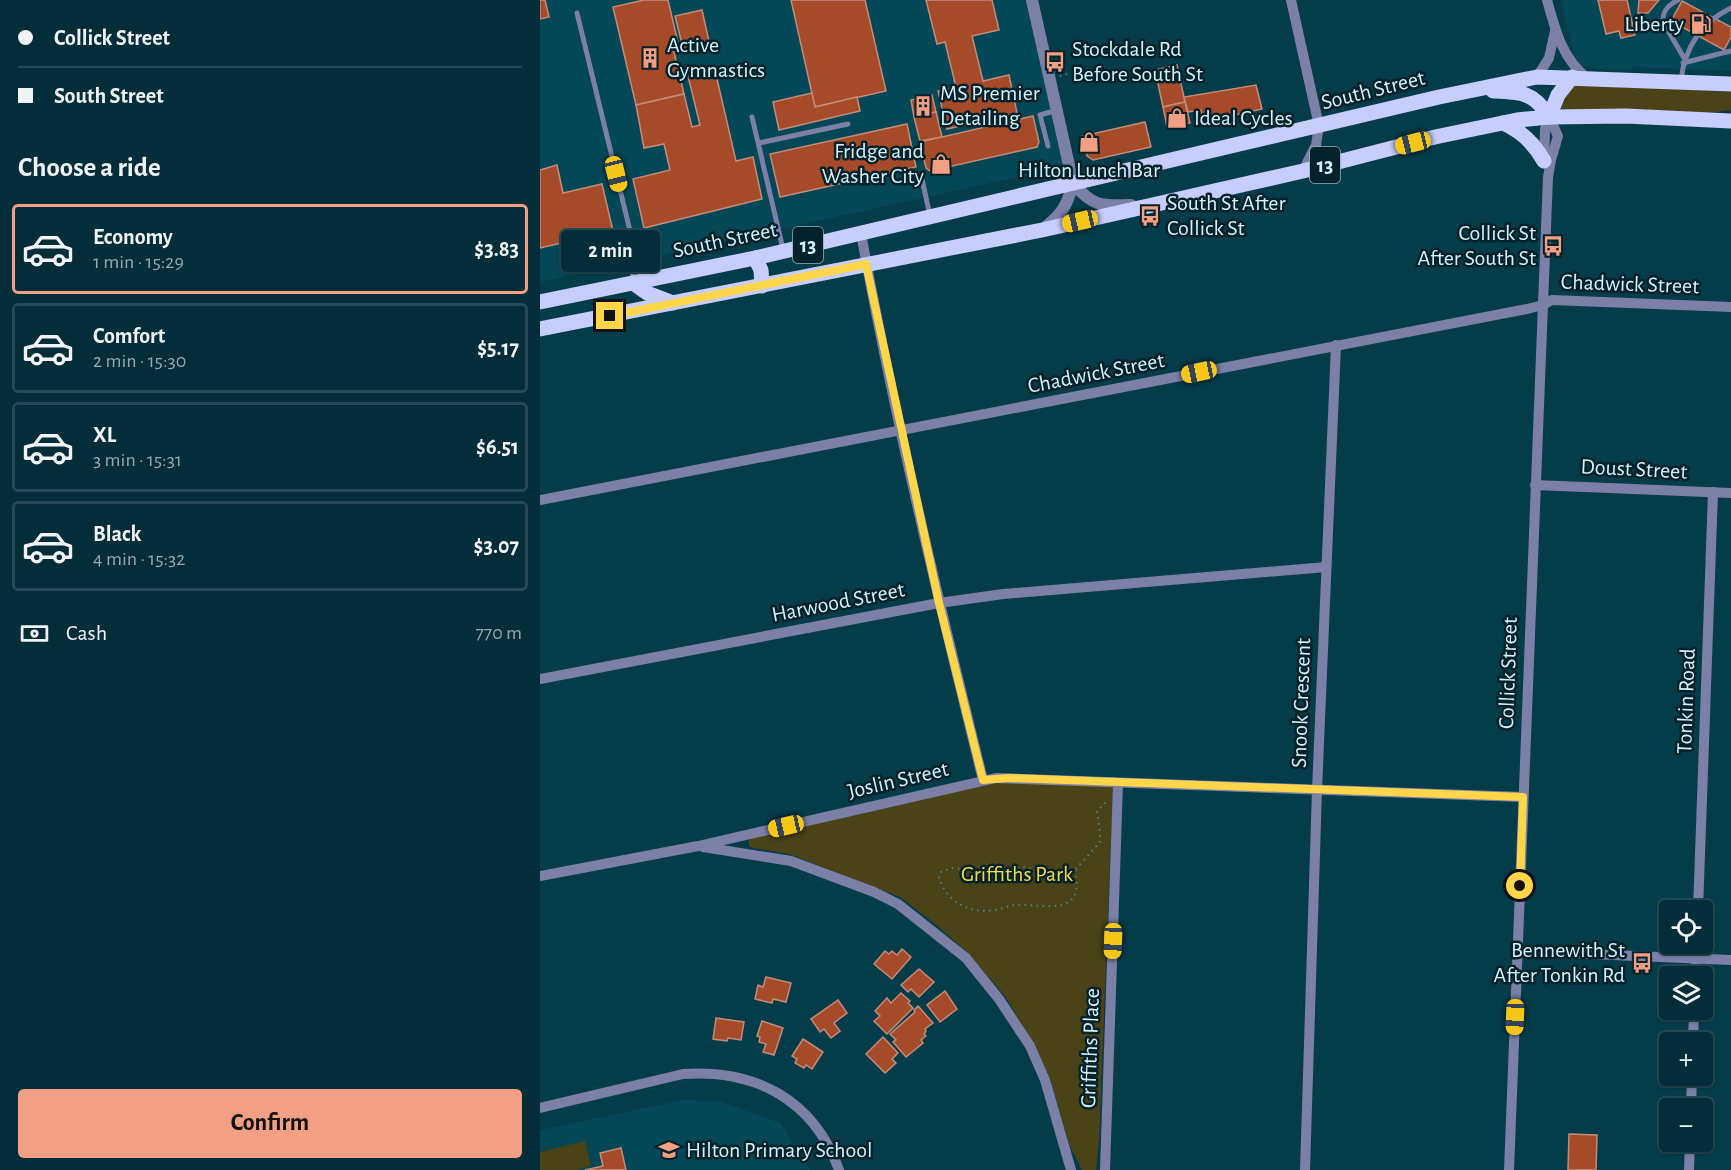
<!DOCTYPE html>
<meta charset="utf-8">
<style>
:root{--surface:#032d38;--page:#113943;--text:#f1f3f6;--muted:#97a8ae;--line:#244953;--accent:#f39f83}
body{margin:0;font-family:"Alegreya Sans",sans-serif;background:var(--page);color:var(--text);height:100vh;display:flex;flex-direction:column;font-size:22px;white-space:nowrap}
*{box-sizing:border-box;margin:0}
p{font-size:20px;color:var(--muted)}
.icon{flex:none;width:33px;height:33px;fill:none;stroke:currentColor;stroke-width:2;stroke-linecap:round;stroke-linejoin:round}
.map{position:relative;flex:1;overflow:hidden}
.drawer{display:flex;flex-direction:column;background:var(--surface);width:540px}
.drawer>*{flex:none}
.banner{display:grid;align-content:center;height:132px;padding:0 18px;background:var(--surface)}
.buttons{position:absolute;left:1119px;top:900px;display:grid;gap:12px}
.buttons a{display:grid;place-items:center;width:54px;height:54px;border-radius:6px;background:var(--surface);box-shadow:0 2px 4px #0004,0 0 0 2px var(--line);font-size:30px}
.end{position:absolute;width:27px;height:27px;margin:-14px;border:8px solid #ffd54a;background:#111;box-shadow:0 0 0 3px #111}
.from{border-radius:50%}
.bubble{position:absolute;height:42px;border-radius:6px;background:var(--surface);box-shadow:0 2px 4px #0004,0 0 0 2px var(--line);font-size:20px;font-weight:700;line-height:42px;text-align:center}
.car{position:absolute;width:18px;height:36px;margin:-18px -9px;border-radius:8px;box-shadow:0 0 4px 2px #0007;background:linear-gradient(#f5c518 24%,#345 0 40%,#f5c518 0 76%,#345 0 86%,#f5c518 0)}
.banner b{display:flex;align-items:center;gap:21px;height:57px;font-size:22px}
.banner b+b{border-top:2px solid var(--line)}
.banner i{width:15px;height:15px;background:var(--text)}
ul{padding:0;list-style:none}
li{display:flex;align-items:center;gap:18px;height:90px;margin:0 12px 9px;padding:0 6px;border:3px solid var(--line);border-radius:6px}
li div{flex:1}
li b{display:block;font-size:22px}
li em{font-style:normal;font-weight:700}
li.current{border-color:var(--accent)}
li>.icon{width:54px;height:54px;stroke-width:1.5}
h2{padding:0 18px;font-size:27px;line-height:72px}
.pay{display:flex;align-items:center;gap:15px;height:66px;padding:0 18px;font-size:22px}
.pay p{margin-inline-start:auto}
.action{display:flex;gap:12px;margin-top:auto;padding:12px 18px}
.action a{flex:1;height:69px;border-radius:6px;background:var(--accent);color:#111;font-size:24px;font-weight:700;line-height:69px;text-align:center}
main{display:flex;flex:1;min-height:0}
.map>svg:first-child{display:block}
</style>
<main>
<section class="drawer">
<div class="banner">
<b><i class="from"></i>Collick Street</b>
<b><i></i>South Street</b>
</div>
<h2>Choose a ride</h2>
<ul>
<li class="current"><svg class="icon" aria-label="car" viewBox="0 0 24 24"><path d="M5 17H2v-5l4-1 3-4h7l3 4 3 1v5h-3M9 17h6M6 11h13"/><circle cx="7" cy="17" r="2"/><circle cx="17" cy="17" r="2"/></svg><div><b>Economy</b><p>1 min · 15:29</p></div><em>$3.83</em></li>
<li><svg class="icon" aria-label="car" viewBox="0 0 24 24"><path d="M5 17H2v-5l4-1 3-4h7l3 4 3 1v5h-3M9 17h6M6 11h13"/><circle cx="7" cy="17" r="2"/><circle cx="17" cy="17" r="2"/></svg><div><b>Comfort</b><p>2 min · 15:30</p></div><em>$5.17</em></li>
<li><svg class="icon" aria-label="car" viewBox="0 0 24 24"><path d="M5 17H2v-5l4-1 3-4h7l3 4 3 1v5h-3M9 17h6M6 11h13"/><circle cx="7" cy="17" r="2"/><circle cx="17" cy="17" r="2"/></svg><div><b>XL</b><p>3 min · 15:31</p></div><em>$6.51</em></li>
<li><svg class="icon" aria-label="car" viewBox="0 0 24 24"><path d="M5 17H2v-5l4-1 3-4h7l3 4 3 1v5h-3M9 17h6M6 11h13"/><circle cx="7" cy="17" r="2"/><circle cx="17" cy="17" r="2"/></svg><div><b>Black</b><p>4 min · 15:32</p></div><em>$3.07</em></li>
</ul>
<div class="pay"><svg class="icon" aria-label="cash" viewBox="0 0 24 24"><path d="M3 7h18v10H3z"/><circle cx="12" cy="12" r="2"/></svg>Cash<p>770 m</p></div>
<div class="action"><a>Confirm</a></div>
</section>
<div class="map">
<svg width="1191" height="1170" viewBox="0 0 1191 1170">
<rect width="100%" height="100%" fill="#043c4a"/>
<g fill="#044757">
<path d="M0,0H498L532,165L0,282Z"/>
<path d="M1021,0H1191V71L1092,67L1091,70L1054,69L1037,65Z"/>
<path d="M143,1100L182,1102L240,1123L270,1170H0V1130Z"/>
</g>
<g fill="#4a4318">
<path d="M1038,84L1191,92V110L1168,113L1093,109H1021C1022,99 1029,89 1038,84Z"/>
<path d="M469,782L573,787L559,1141L556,1170H542L529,1144L510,1078L494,1044L464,995L428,953L394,923L360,897L249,854L209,847V838L442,785Z"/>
<path d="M45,1141L51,1166L35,1170H0V1152Z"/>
</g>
<g fill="#a64b2a" stroke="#c38c7a" stroke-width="1.5">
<path d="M0,0H5L9,17L0,19Z"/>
<path d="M104,0H128L140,51L134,52L144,94L96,105L73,7Z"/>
<path d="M251,0H325L346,91L275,107Z"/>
<path d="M386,0H452L459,30L432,36L443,81L469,75L477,113L407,129L398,91L416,87L405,42L397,44Z"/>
<path d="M1058,0H1087L1095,35L1081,38L1079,31L1066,34Z"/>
<path d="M1099,0H1119L1108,13H1098Z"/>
<path d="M1142,1L1191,27V37L1184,50L1131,21Z"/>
<path d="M162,10L170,46L144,52L135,16Z"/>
<path d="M637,65L645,102L623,107L615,70Z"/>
<path d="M174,66L196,161L213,157L222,199L104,228L93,179L130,170L124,144L104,148L96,105L144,94L152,127L160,125L147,72Z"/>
<path d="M716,85L722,109L663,122L661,110L648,112L644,97Z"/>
<path d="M272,93L275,107L317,97L320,111L239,130L233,102Z"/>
<path d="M392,95L396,112L374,117L371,100Z"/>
<path d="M645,102L650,123L627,127L623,107Z"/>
<path d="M396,112L402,137L380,141L374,117Z"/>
<path d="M493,116L499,142L497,147L390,171L386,168L380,142Z"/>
<path d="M605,122L611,147L553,160L547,156L543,136Z"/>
<path d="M367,124L376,167L240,197L230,154Z"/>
<path d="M17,165L23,193L62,184L73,231L0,248V170Z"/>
<path d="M362,949L371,957L352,979L334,964L345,951L349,954L352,951L357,955Z"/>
<path d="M379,969L394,982L379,997L371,989L368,992L361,985Z"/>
<path d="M226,977L251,983L246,1002L233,999L232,1003L215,999L218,985L223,987Z"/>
<path d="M405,991L417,1009L400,1022L387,1005Z"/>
<path d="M361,993L370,1001L368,1003L373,1008L347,1034L334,1021L340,1016L335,1011L347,998L351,1003Z"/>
<path d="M298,1000L307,1013L294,1023L300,1031L291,1038L284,1029L280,1032L271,1019Z"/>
<path d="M378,1006L393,1023L385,1029L386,1031L384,1034L386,1036L381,1040L383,1043L366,1057L353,1042L356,1040L350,1034L375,1012L374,1010Z"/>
<path d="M176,1018L204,1022L201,1040L188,1038L187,1041L173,1039Z"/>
<path d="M222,1021L243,1028L234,1055L223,1052L226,1044L219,1042L220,1037L217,1036Z"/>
<path d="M343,1037L358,1053L352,1059L356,1063L345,1073L326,1054Z"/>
<path d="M263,1039L283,1052L272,1069L266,1065L264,1068L255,1063L257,1059L252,1056Z"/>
<path d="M1029,1134L1057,1135L1056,1170H1028Z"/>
<path d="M81,1148L86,1170H45L63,1166L60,1153Z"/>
</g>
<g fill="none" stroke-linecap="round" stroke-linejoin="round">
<g stroke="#53818e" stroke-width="2" stroke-dasharray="1.5 4.5" stroke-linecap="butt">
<path d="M520,76L527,74"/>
<path d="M980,262H991V249"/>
<path d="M535,870C545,918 507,904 477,905C469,905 462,909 454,910C429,914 407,902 399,878L401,872L412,868L439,871L466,870L483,867L523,874L535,870L560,842V832L557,811L566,802"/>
</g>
<g stroke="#7c80a6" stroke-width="5">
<path d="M1138,0C1128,5 1122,11 1123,22L1144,58"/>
<path d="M37,13L92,239L94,258L92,282"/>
<path d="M1143,63L1191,51"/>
<path d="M1141,80C1145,47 1160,23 1191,8"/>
<path d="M212,117L243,249"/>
<path d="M219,143L308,124"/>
<path d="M508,146L500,115L517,110"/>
<path d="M382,179L390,216"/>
<path d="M94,258L113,275"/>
</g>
<g stroke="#7c80a6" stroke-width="10">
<path d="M751,0L779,126L776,145L763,171"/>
<path d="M1007,0C1015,29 1022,58 1046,77"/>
<path d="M997,77L1009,58L1015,31"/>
<path d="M1004,161L1005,129L1009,117"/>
<path d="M321,233C354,416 398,598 443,780"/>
<path d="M995,485L1191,493"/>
<path d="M0,500L987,309L1003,305L1012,300L1191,307"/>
<path d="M0,679L399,603L463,594L786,567"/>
<path d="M163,847L251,861L334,892L358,904L426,958L459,999L490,1046L505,1080L531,1170"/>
<path d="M0,876L158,846L456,778L983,797"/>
<path d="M1158,910L1173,492"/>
<path d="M978,951L1191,960"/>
<path d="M1155,976L1157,944"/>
<path d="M1153,1042L1154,1010"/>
<path d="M0,1108L143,1074C216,1069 274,1100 299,1170"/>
<path d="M1151,1108L1152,1076"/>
<path d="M565,1170L578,783"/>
<path d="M765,1170L777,790L796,345"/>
<path d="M969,1170L1008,177L1011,160L1018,136L1009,117"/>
<path d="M1149,1170L1150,1142"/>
</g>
<g stroke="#7c80a6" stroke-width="12">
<path d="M492,0L533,183C553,207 561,206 591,205"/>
<path d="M502,230C521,215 527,207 533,183"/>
</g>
<g stroke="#c7cdfc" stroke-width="15">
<path d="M953,91C981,92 994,92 1009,117"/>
<path d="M1009,117L1018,95L1032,77"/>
<path d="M963,123C981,131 994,143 1004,161"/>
<path d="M215,258L221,270L222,286"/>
<path d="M93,283L107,293L133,303"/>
<path d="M0,302L215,258L899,97L997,77L1191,84"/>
<path d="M0,329L502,230L763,171L895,137L977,120L1009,117L1086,116L1191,121"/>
</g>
</g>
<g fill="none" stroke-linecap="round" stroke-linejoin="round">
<path stroke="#ffd54a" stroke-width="8" d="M70,316L326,264L399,603L443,780L468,778L499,779L983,797L980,886"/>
</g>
<defs>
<g id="fuel-bare" transform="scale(1.62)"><path d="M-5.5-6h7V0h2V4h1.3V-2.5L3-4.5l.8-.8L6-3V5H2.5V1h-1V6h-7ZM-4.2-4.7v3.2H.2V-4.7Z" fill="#f39f83" stroke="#052129" stroke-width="2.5" paint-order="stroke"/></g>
<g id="building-bare" transform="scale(1.62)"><path d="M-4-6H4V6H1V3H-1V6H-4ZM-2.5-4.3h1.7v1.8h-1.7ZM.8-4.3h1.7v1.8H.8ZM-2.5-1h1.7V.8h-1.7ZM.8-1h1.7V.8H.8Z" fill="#f39f83" stroke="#052129" stroke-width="2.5" paint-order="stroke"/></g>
<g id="bus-bare" transform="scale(1.62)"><path d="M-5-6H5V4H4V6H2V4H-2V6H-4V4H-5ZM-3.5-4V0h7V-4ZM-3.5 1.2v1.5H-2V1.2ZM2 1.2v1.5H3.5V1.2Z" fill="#f39f83" stroke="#052129" stroke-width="2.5" paint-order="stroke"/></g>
<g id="shop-bare" transform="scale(1.62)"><path d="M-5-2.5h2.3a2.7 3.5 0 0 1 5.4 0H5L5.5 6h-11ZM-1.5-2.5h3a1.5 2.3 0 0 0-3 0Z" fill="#f39f83" stroke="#052129" stroke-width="2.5" paint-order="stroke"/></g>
<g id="school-bare" transform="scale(1.62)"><path d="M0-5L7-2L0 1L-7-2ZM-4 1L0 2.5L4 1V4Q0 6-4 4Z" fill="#f39f83" stroke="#052129" stroke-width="2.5" paint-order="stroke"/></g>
</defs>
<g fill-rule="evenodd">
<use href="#fuel-bare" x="1161" y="24"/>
<use href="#building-bare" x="110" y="58"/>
<use href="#bus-bare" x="515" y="62"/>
<use href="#building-bare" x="383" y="106"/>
<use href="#shop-bare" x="637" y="118"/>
<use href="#shop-bare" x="549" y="142"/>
<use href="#shop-bare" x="401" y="164"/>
<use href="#bus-bare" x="610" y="216"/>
<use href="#bus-bare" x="1013" y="246"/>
<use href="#bus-bare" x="1102" y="963"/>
<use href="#school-bare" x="129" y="1150"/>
</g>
<g text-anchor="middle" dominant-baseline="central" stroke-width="5" stroke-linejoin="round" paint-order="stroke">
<g fill="#052129" stroke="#95b3bd" stroke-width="1.5">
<rect x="770" y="147" width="30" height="36" rx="4.5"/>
<rect x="253" y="227" width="30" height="36" rx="4.5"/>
</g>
<g font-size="21" font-weight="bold" fill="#d3f2fd">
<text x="785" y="165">13</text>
<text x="268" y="245">13</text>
</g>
<g font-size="22" fill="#d3f2fd" stroke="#052129" text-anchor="start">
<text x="1144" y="24" text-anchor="end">Liberty</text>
<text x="127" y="45">Active<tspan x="127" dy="25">Gymnastics</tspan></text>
<text x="532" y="49">Stockdale Rd<tspan x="532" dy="25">Before South St</tspan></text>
<text x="400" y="93">MS Premier<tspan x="400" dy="25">Detailing</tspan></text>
<text x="654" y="118">Ideal Cycles</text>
<text x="384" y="151" text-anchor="end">Fridge and<tspan x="384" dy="25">Washer City</tspan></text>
<text x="549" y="170" text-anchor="middle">Hilton Lunch Bar</text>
<text x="627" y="203">South St After<tspan x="627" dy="25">Collick St</tspan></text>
<text x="996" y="233" text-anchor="end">Collick St<tspan x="996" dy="25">After South St</tspan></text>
<text x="1085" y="950" text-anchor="end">Bennewith St<tspan x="1085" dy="25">After Tonkin Rd</tspan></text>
<text x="146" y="1150">Hilton Primary School</text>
</g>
<g font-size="22" fill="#d3f2fd" stroke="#052129">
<text transform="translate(833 90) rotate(-14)">South Street</text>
<text transform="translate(185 240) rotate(-12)">South Street</text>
<text transform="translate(1090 284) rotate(2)">Chadwick Street</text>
<text transform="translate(556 373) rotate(-11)">Chadwick Street</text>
<text transform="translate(1094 469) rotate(3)">Doust Street</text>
<text transform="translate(298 602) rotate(-11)">Harwood Street</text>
<text transform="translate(968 673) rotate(-88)">Collick Street</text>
<text transform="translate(1146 701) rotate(-88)">Tonkin Road</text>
<text transform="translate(761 703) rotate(-88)">Snook Crescent</text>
<text transform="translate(358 780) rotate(-13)">Joslin Street</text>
<text transform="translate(550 1048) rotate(-88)">Griffiths Place</text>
</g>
<g font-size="22" fill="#f3db4c" stroke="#052129">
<text x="477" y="874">Griffiths Park</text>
</g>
</g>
</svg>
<div class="buttons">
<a><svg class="icon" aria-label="locate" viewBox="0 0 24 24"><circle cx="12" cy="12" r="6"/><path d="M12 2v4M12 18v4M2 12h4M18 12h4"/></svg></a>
<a><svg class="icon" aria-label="layers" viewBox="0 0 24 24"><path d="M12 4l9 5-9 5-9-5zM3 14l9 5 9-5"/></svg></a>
<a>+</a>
<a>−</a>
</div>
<i class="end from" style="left:980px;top:886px"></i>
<i class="end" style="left:70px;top:316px"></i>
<div class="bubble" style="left:21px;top:230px;width:99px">2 min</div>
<i class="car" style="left:873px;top:143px;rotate:256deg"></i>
<i class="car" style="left:76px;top:174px;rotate:166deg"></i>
<i class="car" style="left:540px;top:221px;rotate:257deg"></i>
<i class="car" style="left:659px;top:372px;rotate:258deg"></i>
<i class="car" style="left:246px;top:826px;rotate:257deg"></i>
<i class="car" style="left:573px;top:941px;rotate:182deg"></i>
<i class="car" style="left:975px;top:1017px;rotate:182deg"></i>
</div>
</main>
